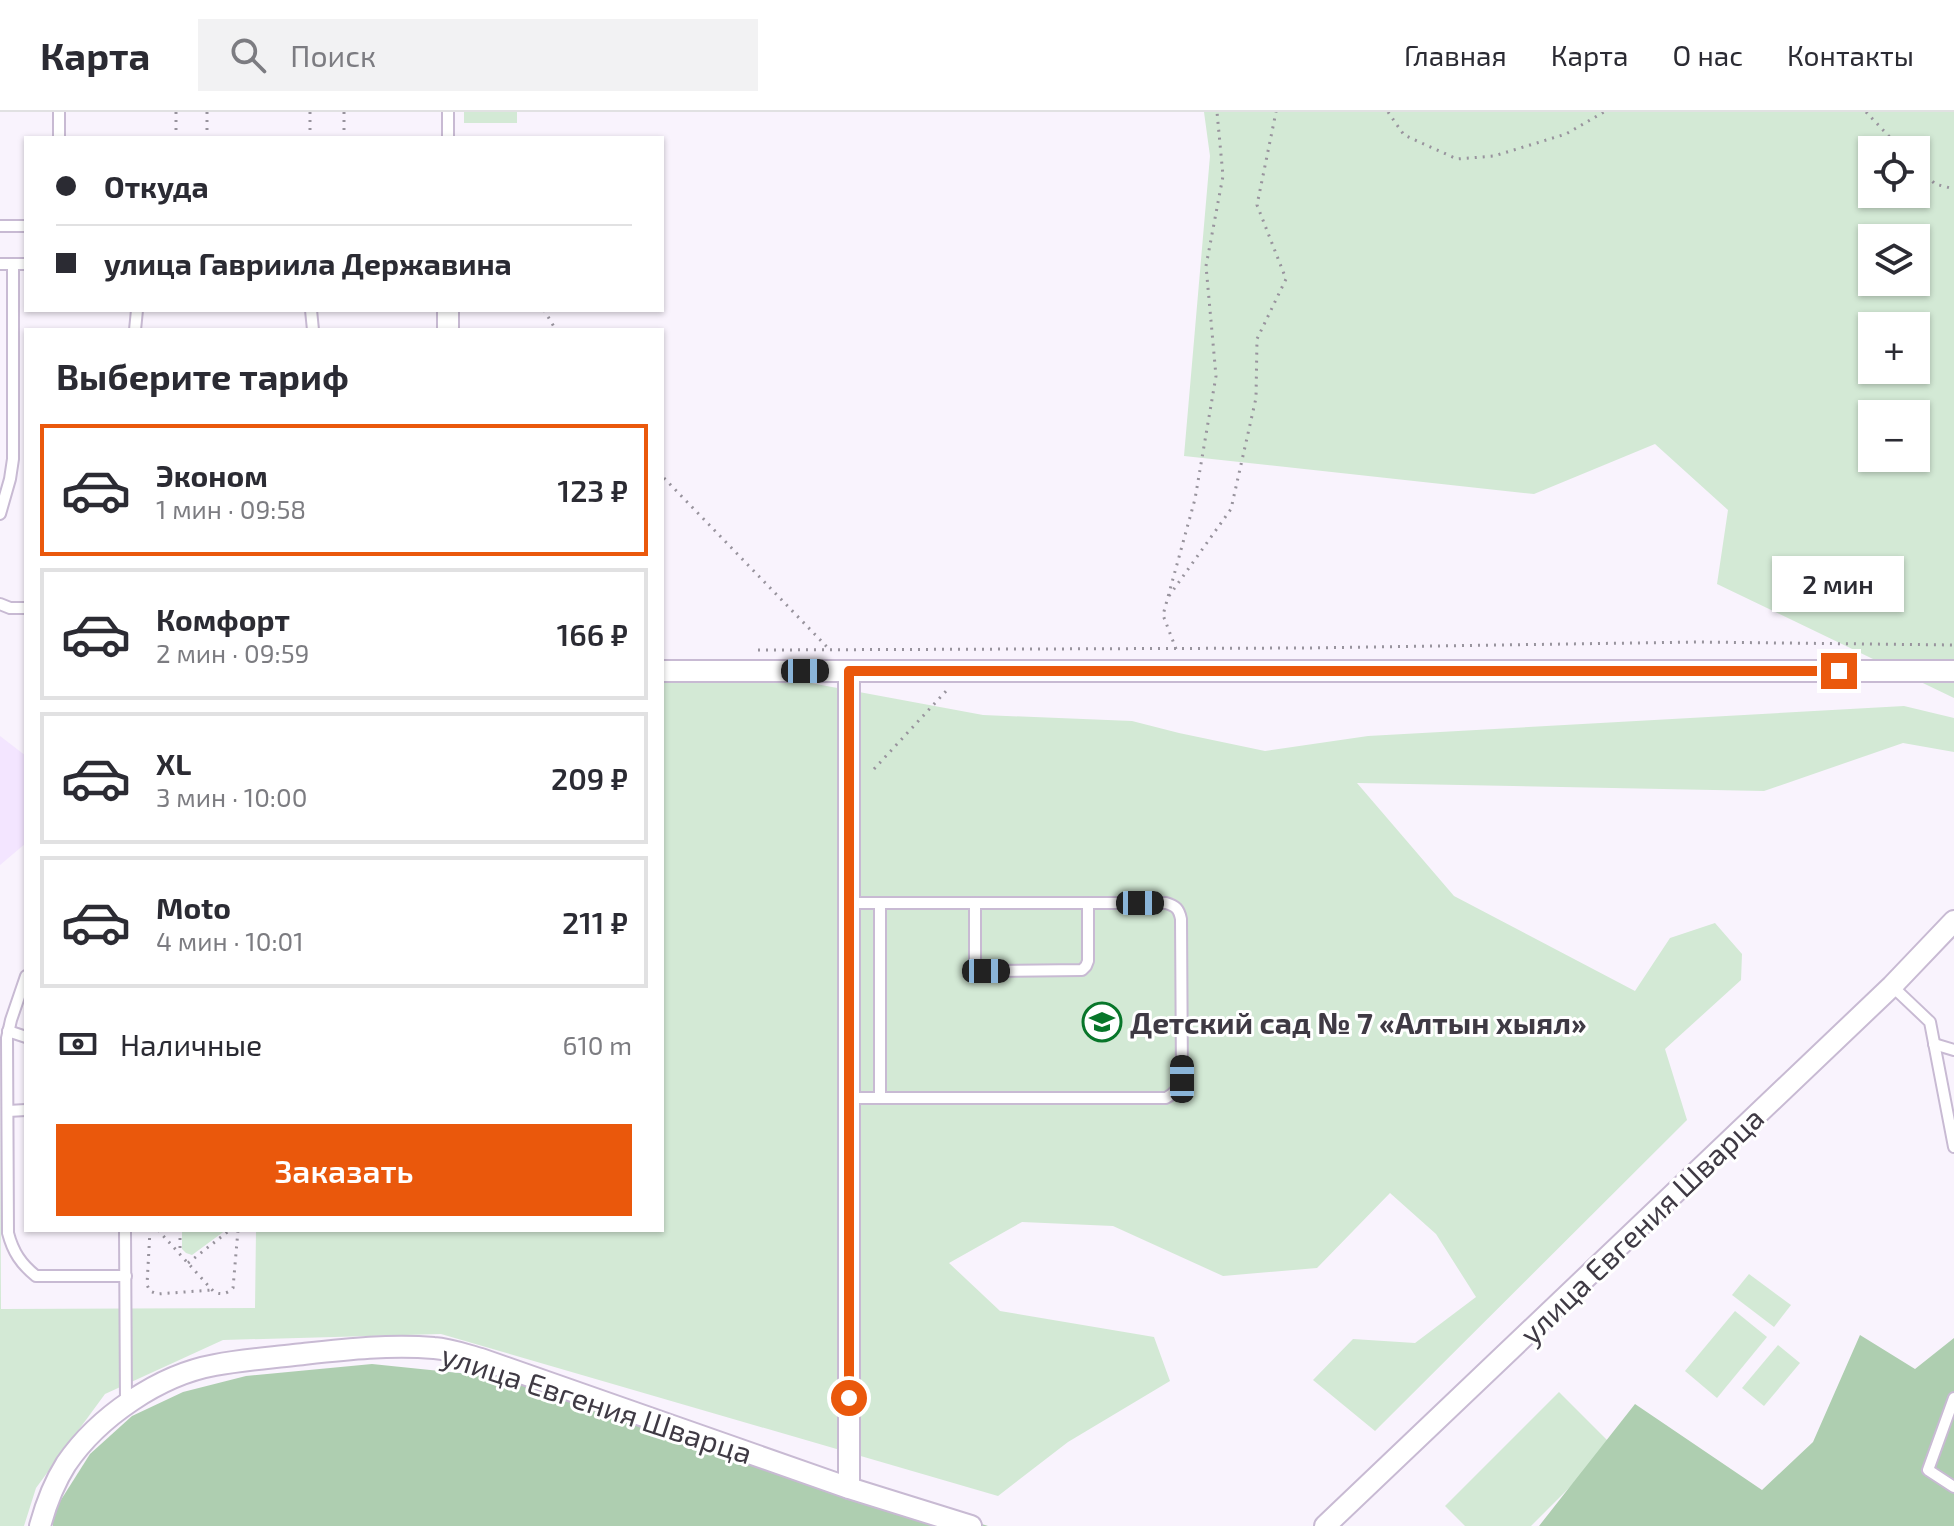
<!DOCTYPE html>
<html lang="ru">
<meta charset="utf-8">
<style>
:root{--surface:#fff;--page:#f2f2f3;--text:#2b2b33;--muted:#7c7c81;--line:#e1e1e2;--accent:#ea580c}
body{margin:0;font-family:"Exo 2",sans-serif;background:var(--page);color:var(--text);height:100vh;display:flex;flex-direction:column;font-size:30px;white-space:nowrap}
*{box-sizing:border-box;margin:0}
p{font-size:26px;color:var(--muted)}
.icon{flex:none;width:44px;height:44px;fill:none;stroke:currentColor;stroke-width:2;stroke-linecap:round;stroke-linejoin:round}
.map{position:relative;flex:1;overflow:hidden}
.sheet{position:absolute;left:24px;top:216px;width:640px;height:904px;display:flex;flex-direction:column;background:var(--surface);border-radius:0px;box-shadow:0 2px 6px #0004}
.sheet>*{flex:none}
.top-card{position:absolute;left:24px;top:24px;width:640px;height:176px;border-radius:0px;box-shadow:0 2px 6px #0004;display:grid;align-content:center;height:176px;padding:0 32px;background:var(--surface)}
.fabs{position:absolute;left:1858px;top:24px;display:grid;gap:16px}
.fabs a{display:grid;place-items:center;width:72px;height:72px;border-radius:0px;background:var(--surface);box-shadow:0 2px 6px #0004;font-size:40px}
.end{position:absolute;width:36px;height:36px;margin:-18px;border:10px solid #ea580c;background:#fff;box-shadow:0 0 0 4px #fff}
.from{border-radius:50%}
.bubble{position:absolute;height:56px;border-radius:0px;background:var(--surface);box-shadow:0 2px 6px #0004;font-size:26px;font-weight:600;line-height:56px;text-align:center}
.car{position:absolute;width:24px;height:48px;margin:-24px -12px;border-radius:10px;box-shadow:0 0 6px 2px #0007;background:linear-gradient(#222 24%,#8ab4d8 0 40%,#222 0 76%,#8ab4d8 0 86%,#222 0)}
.top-card b{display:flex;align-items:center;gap:28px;height:76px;font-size:30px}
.top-card b+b{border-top:2px solid var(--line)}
.top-card i{width:20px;height:20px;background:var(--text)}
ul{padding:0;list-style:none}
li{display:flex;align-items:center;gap:24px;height:132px;margin:0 16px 12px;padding:0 16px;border:4px solid var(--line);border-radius:0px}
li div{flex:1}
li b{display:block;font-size:30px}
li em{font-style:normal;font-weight:600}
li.active{border-color:var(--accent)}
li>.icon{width:72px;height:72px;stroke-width:1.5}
h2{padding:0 32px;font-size:36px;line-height:96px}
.pay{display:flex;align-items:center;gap:20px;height:88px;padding:0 32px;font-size:30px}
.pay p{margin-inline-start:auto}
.primary-button{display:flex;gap:16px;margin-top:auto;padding:16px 32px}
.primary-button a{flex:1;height:92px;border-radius:0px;background:var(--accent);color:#fff;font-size:32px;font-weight:600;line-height:92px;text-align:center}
header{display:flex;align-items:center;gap:48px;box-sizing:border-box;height:112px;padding:0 40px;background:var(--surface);border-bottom:2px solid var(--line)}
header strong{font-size:38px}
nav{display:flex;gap:44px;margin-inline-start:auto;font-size:28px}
.search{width:560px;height:72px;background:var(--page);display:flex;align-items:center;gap:20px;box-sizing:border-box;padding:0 28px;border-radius:0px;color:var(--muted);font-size:30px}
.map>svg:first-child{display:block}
</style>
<header>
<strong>Карта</strong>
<div class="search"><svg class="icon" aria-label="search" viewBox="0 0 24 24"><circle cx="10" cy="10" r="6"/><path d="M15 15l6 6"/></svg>Поиск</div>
<nav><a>Главная</a><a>Карта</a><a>О нас</a><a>Контакты</a></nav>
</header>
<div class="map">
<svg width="1954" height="1414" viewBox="0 0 1954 1414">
<rect width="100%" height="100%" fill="#f9f3fd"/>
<path fill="#f3e5ff" d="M0,624L26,644V731L0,753Z"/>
<g fill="#d3e9d5" fill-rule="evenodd">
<rect x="464" y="0" width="53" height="11"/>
<path d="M1204,0H1954V586L1717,472L1728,398L1655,332L1534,382L1184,344L1210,44ZM1872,38H1916V82H1872ZM1872,126H1916V170H1872ZM1872,214H1916V258H1872ZM1872,302H1916V346H1872Z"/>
<path d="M746,559L983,603L1132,609L1179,621L1265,639L1368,624L1904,594L1954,606V640L1903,631L1764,679L1357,671L1454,784L1635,879L1670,826L1715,811L1742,842L1741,868L1665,937L1687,1008L1375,1319L1313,1268L1353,1227L1415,1231L1476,1185L1436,1122L1390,1081L1317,1156L1223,1164L1113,1114L1022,1110L949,1151L1000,1199L1154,1225L1170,1269L1068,1330L998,1384L441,1222L223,1228L105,1282L36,1376L24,1414H0V924L1,1197L255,1196L256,1118H662V562Z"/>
<path d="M182,1118H226L192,1143L186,1141L182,1137Z"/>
<path d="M1749,1162L1791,1193L1774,1215L1732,1183Z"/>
<path d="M1735,1199L1767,1225L1717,1286L1685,1259Z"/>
<path d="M1778,1233L1800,1251L1764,1294L1742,1276Z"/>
<path d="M1559,1280L1612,1333L1531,1414H1465L1445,1394Z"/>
</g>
<g fill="#aeceb0">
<path d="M1860,1223L1915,1257L1954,1226V1414H1539L1635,1292L1762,1378L1813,1330Z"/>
<path d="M372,1252L469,1262L540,1272L988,1414H53L52,1402L90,1342L132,1304L183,1280L246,1264Z"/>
</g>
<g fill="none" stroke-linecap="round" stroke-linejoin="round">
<g stroke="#c8bad3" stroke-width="14">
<g id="lane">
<path d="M59,0V26"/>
<path d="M448,0V26"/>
<path d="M0,114H26"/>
<path d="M0,152H26"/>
<path d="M311,198L313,218"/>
<path d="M135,218L137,198"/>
<path d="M0,402L10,367L13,347V152"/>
<path d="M0,492L10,496H26"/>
<path d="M849,791H1166C1176,794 1179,797 1181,807L1182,967C1179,976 1175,981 1166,986H849"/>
<path d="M880,791V986"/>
<path d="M975,791V849L978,855L986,859L1082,858L1086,854L1088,849V791"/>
<path d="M26,864L11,908L7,926L8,1121C13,1140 21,1152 36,1164H126"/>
<path d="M1892,874L1930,910L1954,1035"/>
<path d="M8,919L26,925"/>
<path d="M1934,932L1954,938"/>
<path d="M8,999L26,998"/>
<path d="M125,1118L126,1292"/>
<path d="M1954,1286L1928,1358L1954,1375"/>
</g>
</g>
<g stroke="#c8bad3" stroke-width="24">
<g id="street">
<path d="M448,198V218"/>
<path d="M662,559H1954"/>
<path d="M849,559V1376"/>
<path d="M40,1414C46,1392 54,1371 66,1352C98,1305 159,1263 215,1253C241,1248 268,1246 294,1243C340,1238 387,1232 434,1236C450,1237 466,1243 481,1247L849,1376L971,1414"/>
<path d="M1325,1414L1892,874L1954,809"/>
</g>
</g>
<g stroke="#98939d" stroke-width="3" stroke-dasharray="2 6" stroke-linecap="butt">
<path d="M176,0V26"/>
<path d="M207,0V26"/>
<path d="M310,0V26"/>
<path d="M344,0V26"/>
<path d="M1388,0L1404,23L1457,47L1494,44L1566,22L1604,0"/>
<path d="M1866,0L1902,38"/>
<path d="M1916,52L1935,72L1954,77"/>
<path d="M544,198L556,218"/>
<path d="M664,366L830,538"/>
<path d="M1169,484L1231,397L1256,286L1257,227L1286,167L1257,93L1276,0"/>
<path d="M1176,537L1163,503L1195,387L1216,264L1206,154L1223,64L1217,0"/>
<path d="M758,538L1304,536L1698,530L1954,533"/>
<path d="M874,657L947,578"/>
<path d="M150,1118L147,1173L150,1179L157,1182L212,1178"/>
<path d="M158,1118L214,1180C221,1183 227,1182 233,1176L238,1118"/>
<path d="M180,1118V1142"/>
<path d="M188,1151L230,1118"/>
</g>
<use href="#lane" stroke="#fff" stroke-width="10"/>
<use href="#street" stroke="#fff" stroke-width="20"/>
</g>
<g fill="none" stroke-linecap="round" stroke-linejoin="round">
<path stroke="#ea580c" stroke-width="10" d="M849,1286V559H1839"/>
</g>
<defs>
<g id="school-ring" transform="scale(2)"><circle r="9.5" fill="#fff" stroke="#08762a" stroke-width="1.5"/><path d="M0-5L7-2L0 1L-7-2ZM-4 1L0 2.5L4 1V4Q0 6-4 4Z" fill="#08762a"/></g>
</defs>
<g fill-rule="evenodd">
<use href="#school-ring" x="1102" y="910"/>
</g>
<g text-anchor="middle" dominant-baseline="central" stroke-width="6" stroke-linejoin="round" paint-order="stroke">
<g font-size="30" font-weight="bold" fill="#3f3a44" stroke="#fff" text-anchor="start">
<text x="1130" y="910">Детский сад № 7 «Алтын хыял»</text>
</g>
<g font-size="30" fill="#3f3a44" stroke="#fff">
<text transform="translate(1641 1113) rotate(-44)">улица Евгения Шварца</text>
<text transform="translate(597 1291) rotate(18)">улица Евгения Шварца</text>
</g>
</g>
</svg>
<div class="fabs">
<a><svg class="icon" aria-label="locate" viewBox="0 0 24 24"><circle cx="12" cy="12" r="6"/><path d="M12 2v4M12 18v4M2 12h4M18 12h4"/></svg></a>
<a><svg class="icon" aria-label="layers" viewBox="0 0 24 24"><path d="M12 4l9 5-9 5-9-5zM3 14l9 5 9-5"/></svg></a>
<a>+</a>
<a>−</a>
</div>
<i class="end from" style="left:849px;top:1286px"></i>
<i class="end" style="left:1839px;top:559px"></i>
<div class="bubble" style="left:1772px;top:444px;width:132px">2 мин</div>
<i class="car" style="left:805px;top:559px;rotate:90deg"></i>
<i class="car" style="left:1140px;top:791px;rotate:90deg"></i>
<i class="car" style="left:986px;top:859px;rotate:90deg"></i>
<i class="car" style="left:1182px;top:967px;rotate:0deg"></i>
<div class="top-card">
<b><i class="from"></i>Откуда</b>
<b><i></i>улица Гавриила Державина</b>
</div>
<section class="sheet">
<h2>Выберите тариф</h2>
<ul>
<li class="active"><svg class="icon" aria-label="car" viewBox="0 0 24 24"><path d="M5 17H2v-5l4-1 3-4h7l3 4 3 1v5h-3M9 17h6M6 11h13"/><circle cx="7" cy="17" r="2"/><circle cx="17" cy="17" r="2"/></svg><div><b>Эконом</b><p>1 мин · 09:58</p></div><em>123 ₽</em></li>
<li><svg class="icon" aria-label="car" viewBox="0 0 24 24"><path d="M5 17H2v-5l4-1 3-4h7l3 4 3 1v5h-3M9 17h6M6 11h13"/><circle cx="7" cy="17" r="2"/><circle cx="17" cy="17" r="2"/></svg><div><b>Комфорт</b><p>2 мин · 09:59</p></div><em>166 ₽</em></li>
<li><svg class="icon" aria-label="car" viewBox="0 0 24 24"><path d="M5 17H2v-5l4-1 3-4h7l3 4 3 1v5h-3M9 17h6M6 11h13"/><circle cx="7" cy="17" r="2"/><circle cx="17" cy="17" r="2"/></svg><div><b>XL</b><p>3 мин · 10:00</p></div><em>209 ₽</em></li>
<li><svg class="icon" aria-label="car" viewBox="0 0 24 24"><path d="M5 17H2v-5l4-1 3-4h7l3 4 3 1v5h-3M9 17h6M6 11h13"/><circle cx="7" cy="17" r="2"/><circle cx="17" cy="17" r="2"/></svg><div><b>Moto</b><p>4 мин · 10:01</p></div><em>211 ₽</em></li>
</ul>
<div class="pay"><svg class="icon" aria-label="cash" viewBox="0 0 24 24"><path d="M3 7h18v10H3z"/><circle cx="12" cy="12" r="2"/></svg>Наличные<p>610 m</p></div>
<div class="primary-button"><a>Заказать</a></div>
</section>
</div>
